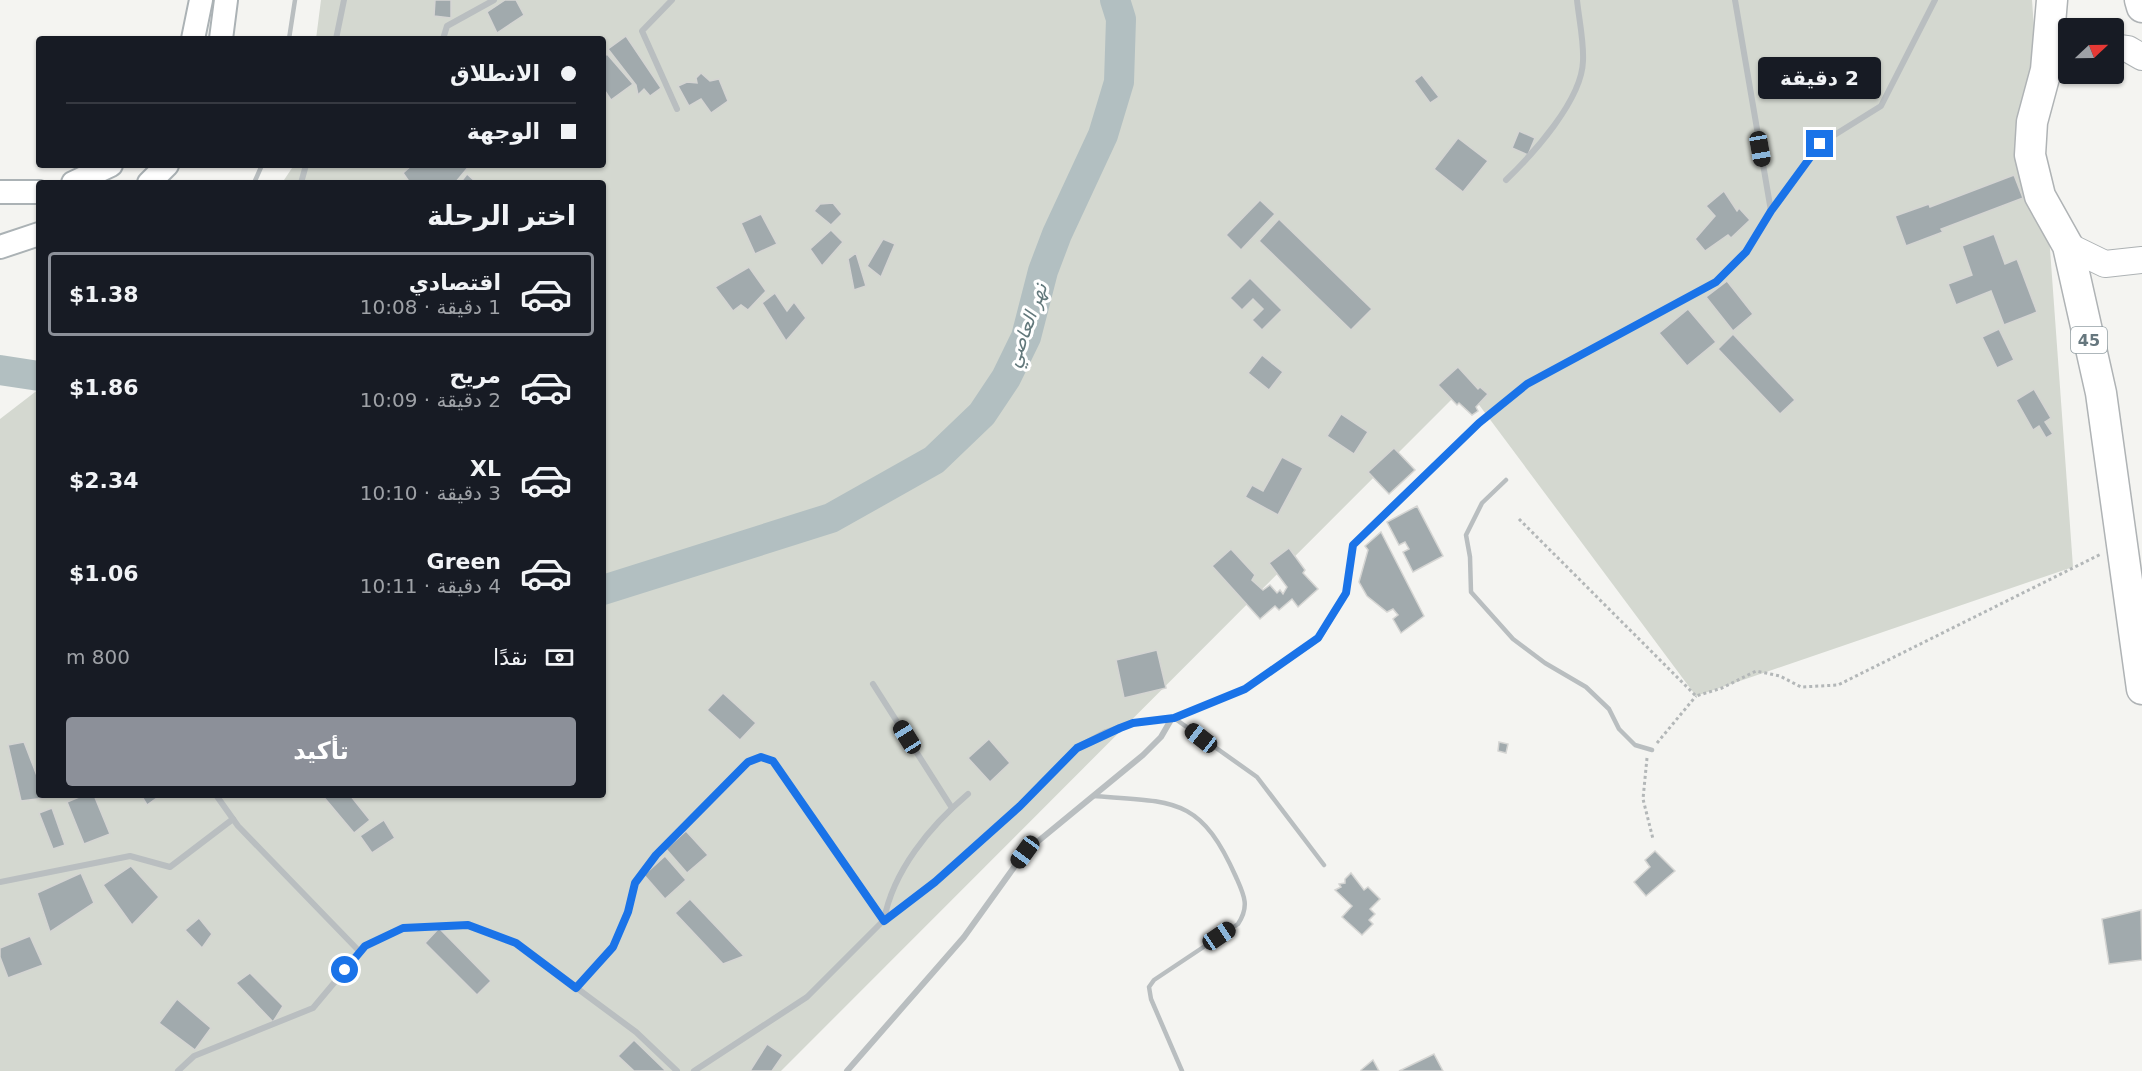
<!DOCTYPE html>
<html lang="ar">
<meta charset="utf-8">
<style>
:root{--surface:#171b24;--page:#20242c;--text:#f1f3f6;--muted:#9ea1a6;--line:#363941;--accent:#8c9099}
body{margin:0;font-family:"DejaVu Sans",Vazirmatn,sans-serif;background:var(--page);color:var(--text);direction:rtl;height:100vh;display:flex;flex-direction:column;font-size:22px;white-space:nowrap}
*{box-sizing:border-box;margin:0}
p{font-size:20px;color:var(--muted)}
.icon{flex:none;width:33px;height:33px;fill:none;stroke:currentColor;stroke-width:2;stroke-linecap:round;stroke-linejoin:round}
.map{position:relative;flex:1;overflow:hidden;direction:ltr}
.sheet{position:absolute;left:36px;top:180px;width:570px;height:618px;display:flex;flex-direction:column;background:var(--surface);border-radius:6px;box-shadow:0 2px 4px #0004;direction:rtl}
.sheet>*{flex:none}
.guide{position:absolute;left:36px;top:36px;width:570px;height:132px;border-radius:6px;box-shadow:0 2px 4px #0004;direction:rtl;display:grid;align-content:center;height:132px;padding:0 30px;background:var(--surface)}
.needle{width:39px;rotate:68deg}
.buttons{position:absolute;left:2058px;top:18px;display:grid;gap:12px}
.buttons a{display:grid;place-items:center;width:66px;height:66px;border-radius:6px;background:var(--surface);box-shadow:0 2px 4px #0004;font-size:30px}
.end{position:absolute;width:27px;height:27px;margin:-14px;border:8px solid #1a73e8;background:#fff;box-shadow:0 0 0 3px #fff}
.from{border-radius:50%}
.bubble{position:absolute;height:42px;border-radius:6px;background:var(--surface);box-shadow:0 2px 4px #0004;font-size:20px;font-weight:700;line-height:42px;text-align:center;direction:rtl}
.car{position:absolute;width:18px;height:36px;margin:-18px -9px;border-radius:8px;box-shadow:0 0 4px 2px #0007;background:linear-gradient(#222 24%,#8ab4d8 0 40%,#222 0 76%,#8ab4d8 0 86%,#222 0)}
.guide b{display:flex;align-items:center;gap:21px;height:57px;font-size:22px}
.guide b+b{border-top:2px solid var(--line)}
.guide i{width:15px;height:15px;background:var(--text)}
ul{padding:0;list-style:none}
li{display:flex;align-items:center;gap:18px;height:84px;margin:0 12px 9px;padding:0 18px;border:3px solid transparent;border-radius:6px}
li div{flex:1}
li b{display:block;font-size:22px}
li em{font-style:normal;font-weight:700}
li.active{border-color:var(--accent)}
li>.icon{width:54px;height:54px;stroke-width:1.5}
h2{padding:0 30px;font-size:27px;line-height:72px}
.pay{display:flex;align-items:center;gap:15px;height:66px;padding:0 30px;font-size:22px}
.pay p{margin-inline-start:auto}
.primary-button{display:flex;gap:12px;margin-top:auto;padding:12px 30px}
.primary-button a{flex:1;height:69px;border-radius:6px;background:var(--accent);color:#fff;font-size:24px;font-weight:700;line-height:69px;text-align:center}
.map>svg:first-child{display:block}
</style>
<div class="map">
<svg width="2142" height="1071" viewBox="0 0 2142 1071">
<rect width="100%" height="100%" fill="#f4f4f1"/>
<path fill="#d4d8d0" d="M321,0H2032L2073,567L1696,696L1465,386L781,1071H0V419L39,389V795H603V183H282L294,165H603V39H316Z"/>
<g fill="none" stroke-linecap="round" stroke-linejoin="round">
<g stroke="#b2bfc1" stroke-width="30">
<path d="M0,370L39,376"/>
<path d="M603,590L831,518L934,460L982,414L1006,378L1026,337L1043,271L1057,234L1103,135L1119,82L1121,19L1115,0"/>
</g>
</g>
<g fill="#a1aaad" stroke="#d5d5d3" stroke-width="1.5">
<path d="M435,0H451V18L434,16Z"/>
<path d="M505,0H516L524,15L497,33L487,12Z"/>
<path d="M626,36L661,88L650,96L644,89L638,95L636,85L608,49Z"/>
<path d="M607,54L633,84L611,100L603,88V58Z"/>
<path d="M701,73L710,81L719,79L728,101L711,113L701,99L689,106L678,86L687,82L697,83L696,78Z"/>
<path d="M1422,75L1439,97L1430,103L1414,81Z"/>
<path d="M1519,131L1535,138L1528,155L1512,148Z"/>
<path d="M1458,138L1488,161L1463,192L1434,169Z"/>
<path d="M412,165H470L455,183H410L403,173Z"/>
<path d="M467,174L477,183H460Z"/>
<path d="M2014,175L2023,198L1941,229L1943,232L1906,246L1895,216L1929,204L1930,207Z"/>
<path d="M1724,191L1737,211L1739,208L1750,220L1731,238L1728,235L1705,251L1695,239L1715,216L1706,206Z"/>
<path d="M1260,200L1275,214L1241,250L1226,235Z"/>
<path d="M833,203L842,214L831,225L814,211L820,204Z"/>
<path d="M761,214L777,244L755,254L741,223Z"/>
<path d="M1279,219L1372,309L1351,330L1259,241Z"/>
<path d="M831,230L843,242L822,266L810,249Z"/>
<path d="M1994,234L2005,264L2017,259L2037,312L2004,325L1991,291L1956,305L1948,284L1972,275L1962,246Z"/>
<path d="M883,239L895,244L881,277L867,266Z"/>
<path d="M856,253L866,286L854,290L848,259Z"/>
<path d="M749,267L766,291L748,310L741,305L733,311L715,287Z"/>
<path d="M1250,278L1282,310L1262,330L1252,320L1263,309L1253,299L1242,310L1230,298Z"/>
<path d="M1727,281L1753,314L1733,331L1706,297Z"/>
<path d="M775,293L787,311L794,302L806,318L786,341L762,303Z"/>
<path d="M1688,309L1716,342L1687,366L1659,333Z"/>
<path d="M1999,329L2014,360L1997,368L1982,337Z"/>
<path d="M1733,334L1795,400L1780,414L1718,349Z"/>
<path d="M1262,355L1283,372L1269,390L1248,373Z"/>
<path d="M1458,367L1478,389L1480,387L1488,394L1476,407L1478,411L1472,415L1459,403L1457,405L1438,385Z"/>
<path d="M2034,389L2051,418L2045,422L2053,434L2046,438L2039,426L2033,430L2016,400Z"/>
<path d="M1341,414L1368,432L1354,454L1327,436Z"/>
<path d="M1394,448L1415,470L1389,494L1368,472Z"/>
<path d="M1282,457L1303,468L1278,515L1245,497L1252,485L1263,491Z"/>
<path d="M1417,506L1443,556L1413,572L1403,552L1409,549L1405,542L1399,545L1387,522Z"/>
<path d="M1381,532L1424,616L1401,633L1393,619L1398,615L1393,609L1387,612L1367,596L1359,582L1368,550L1365,546Z"/>
<path d="M1289,548L1305,570L1303,573L1318,589L1298,607L1292,599L1279,610L1275,606L1260,619L1212,566L1231,549L1255,575L1252,580L1263,590L1270,585L1277,593L1280,590L1283,594L1287,587L1269,563Z"/>
<path d="M1157,650L1166,688L1124,698L1116,660Z"/>
<path d="M723,693L756,723L740,740L707,710Z"/>
<path d="M989,739L1010,763L990,782L968,758Z"/>
<path d="M24,742L39,781V795H44L45,798L21,801L8,745Z"/>
<path d="M1499,742L1508,744L1506,753L1498,751Z"/>
<path d="M84,795H94L110,834L84,844L67,802Z"/>
<path d="M141,795H161L147,805Z"/>
<path d="M322,795H350L370,820L354,833Z"/>
<path d="M52,808L65,845L53,849L39,813Z"/>
<path d="M384,820L395,838L372,853L360,836Z"/>
<path d="M686,831L708,855L687,873L666,849Z"/>
<path d="M1655,851L1675,871L1646,896L1634,882L1650,867L1645,860Z"/>
<path d="M665,856L686,880L665,899L644,875Z"/>
<path d="M131,866L159,897L132,925L103,885Z"/>
<path d="M81,873L94,903L50,932L37,893Z"/>
<path d="M1351,873L1364,890L1368,887L1380,899L1370,909L1375,914L1369,920L1373,924L1362,935L1342,917L1352,906L1335,890L1341,887L1339,884L1345,883V879Z"/>
<path d="M690,899L744,956L723,964L675,913Z"/>
<path d="M2141,910L2142,960L2109,964L2102,919Z"/>
<path d="M199,918L212,934L202,948L185,930Z"/>
<path d="M439,928L491,981L477,995L425,943Z"/>
<path d="M30,936L43,965L8,978L0,957V948Z"/>
<path d="M250,973L283,1006L273,1022L236,983Z"/>
<path d="M177,999L211,1028L195,1050L159,1023Z"/>
<path d="M634,1040L665,1070L664,1071H634L618,1056Z"/>
<path d="M767,1044L783,1055L772,1071H750Z"/>
<path d="M1434,1054L1443,1071H1399Z"/>
<path d="M1373,1060L1379,1071H1361V1070Z"/>
</g>
<g fill="none" stroke-linecap="round" stroke-linejoin="round">
<g stroke="#abb2b5" stroke-width="26">
<g id="secondary">
<path d="M193,39L201,0"/>
<path d="M221,39L226,0"/>
<path d="M73,183L111,165"/>
<path d="M149,183L167,165"/>
<path d="M0,192H39"/>
<path d="M0,247L39,234"/>
</g>
</g>
<g stroke="#adb2b4" stroke-width="28">
<g id="primary">
<path d="M2114,47L2128,49L2142,57"/>
<path d="M2046,70L2068,59"/>
<path d="M2068,246L2105,264L2142,260"/>
</g>
</g>
<g stroke="#afb3b5" stroke-width="33">
<g id="highway">
<path d="M2052,0L2046,70L2032,122L2030,155L2040,196L2068,246L2101,393L2142,689"/>
<path d="M2140,0L2142,7"/>
</g>
</g>
<g stroke="#b3b7b8" stroke-width="3" stroke-dasharray="3 3" stroke-linecap="butt">
<path d="M1519,519L1696,696L1722,688L1756,671L1780,676L1801,687L1838,685L2101,554"/>
<path d="M1657,743L1696,696"/>
<path d="M1647,758L1643,799L1653,839"/>
</g>
<g stroke="#b9bec0" stroke-width="4.5">
<path d="M289,39L295,0"/>
<path d="M254,183L262,165"/>
<path d="M1506,480L1482,503L1466,535L1470,557L1471,592L1513,639L1545,663L1586,687L1609,709L1619,729L1635,745L1652,750"/>
<path d="M1174,718L1257,777L1324,865"/>
<path d="M1093,796C1174,802 1200,796 1236,877C1244,895 1250,906 1238,924L1154,980L1149,987L1151,999L1182,1071"/>
</g>
<g stroke="#b9bec0" stroke-width="6">
<path d="M672,0L642,31L677,109"/>
<path d="M1735,0L1771,211"/>
<path d="M336,39L344,0"/>
<path d="M443,39L447,26L494,0"/>
<path d="M1506,180C1533,154 1582,100 1583,61C1584,41 1579,20 1577,0"/>
<path d="M301,183L306,165"/>
<path d="M873,684L952,808"/>
<path d="M216,795L238,826L360,952"/>
<path d="M0,882L130,856L170,867L233,819"/>
<path d="M884,920C893,871 930,826 968,794"/>
<path d="M576,988L613,947L628,912L635,883L656,855L748,762L761,757L773,761L884,920"/>
<path d="M178,1071L194,1056L313,1008L365,946L403,928L468,925L516,943L636,1032L677,1071"/>
<path d="M694,1071L807,997L884,920L935,882L1020,806L1077,748L1106,732L1133,723L1174,718L1245,689L1319,638L1346,593L1353,545L1479,423L1527,384L1716,282L1746,252L1771,211L1820,144L1881,106L1935,0"/>
<path d="M847,1071L964,937L1025,852L1143,755L1161,737L1172,718"/>
</g>
<use href="#secondary" stroke="#fff" stroke-width="22"/>
<use href="#primary" stroke="#fff" stroke-width="26"/>
<use href="#highway" stroke="#fff" stroke-width="30"/>
</g>
<g fill="none" stroke-linecap="round" stroke-linejoin="round">
<path stroke="#1a73e8" stroke-width="8" d="M345,970L365,946L403,928L468,925L516,943L576,988L613,947L628,912L635,883L656,855L748,762L761,757L773,761L884,921L935,882L1020,806L1077,748L1120,728L1133,723L1174,718L1245,689L1318,638L1346,593L1353,545L1479,423L1527,384L1716,282L1746,252L1771,211L1820,144"/>
</g>
<g text-anchor="middle" dominant-baseline="central" stroke-width="6" stroke-linejoin="round" paint-order="stroke">
<rect fill="#fff" stroke="#94a0a5" stroke-width="1.5" x="2071" y="327" width="36" height="26" rx="4.5"/>
<g font-size="16" font-weight="bold" fill="#66777e">
<text x="2089" y="340">45</text>
</g>
<g font-size="20" font-style="italic" fill="#62787b" stroke="#fff">
<text transform="translate(1026 325) rotate(-70)">نهر العاصي</text>
</g>
</g>
</svg>
<div class="buttons">
<a><svg class="needle" viewBox="-14 -14 28 28"><path d="M0-13l5 13h-10z" fill="#e53935"/><path d="M0 13l5-13h-10z" fill="#9ea1a6"/></svg></a>
</div>
<i class="end from" style="left:345px;top:970px"></i>
<i class="end" style="left:1820px;top:144px"></i>
<div class="bubble" style="left:1758px;top:57px;width:123px">2 دقيقة</div>
<i class="car" style="left:1760px;top:149px;rotate:170deg"></i>
<i class="car" style="left:907px;top:737px;rotate:328deg"></i>
<i class="car" style="left:1201px;top:738px;rotate:308deg"></i>
<i class="car" style="left:1025px;top:852px;rotate:216deg"></i>
<i class="car" style="left:1219px;top:936px;rotate:56deg"></i>
<div class="guide">
<b><i class="from"></i>الانطلاق</b>
<b><i></i>الوجهة</b>
</div>
<section class="sheet">
<h2>اختر الرحلة</h2>
<ul>
<li class="active"><svg class="icon" aria-label="car" viewBox="0 0 24 24"><path d="M5 17H2v-5l4-1 3-4h7l3 4 3 1v5h-3M9 17h6M6 11h13"/><circle cx="7" cy="17" r="2"/><circle cx="17" cy="17" r="2"/></svg><div><b>اقتصادي</b><p>1 دقيقة · 10:08</p></div><em>$1.38</em></li>
<li><svg class="icon" aria-label="car" viewBox="0 0 24 24"><path d="M5 17H2v-5l4-1 3-4h7l3 4 3 1v5h-3M9 17h6M6 11h13"/><circle cx="7" cy="17" r="2"/><circle cx="17" cy="17" r="2"/></svg><div><b>مريح</b><p>2 دقيقة · 10:09</p></div><em>$1.86</em></li>
<li><svg class="icon" aria-label="car" viewBox="0 0 24 24"><path d="M5 17H2v-5l4-1 3-4h7l3 4 3 1v5h-3M9 17h6M6 11h13"/><circle cx="7" cy="17" r="2"/><circle cx="17" cy="17" r="2"/></svg><div><b>XL</b><p>3 دقيقة · 10:10</p></div><em>$2.34</em></li>
<li><svg class="icon" aria-label="car" viewBox="0 0 24 24"><path d="M5 17H2v-5l4-1 3-4h7l3 4 3 1v5h-3M9 17h6M6 11h13"/><circle cx="7" cy="17" r="2"/><circle cx="17" cy="17" r="2"/></svg><div><b>Green</b><p>4 دقيقة · 10:11</p></div><em>$1.06</em></li>
</ul>
<div class="pay"><svg class="icon" aria-label="cash" viewBox="0 0 24 24"><path d="M3 7h18v10H3z"/><circle cx="12" cy="12" r="2"/></svg>نقدًا<p>800 m</p></div>
<div class="primary-button"><a>تأكيد</a></div>
</section>
</div>
